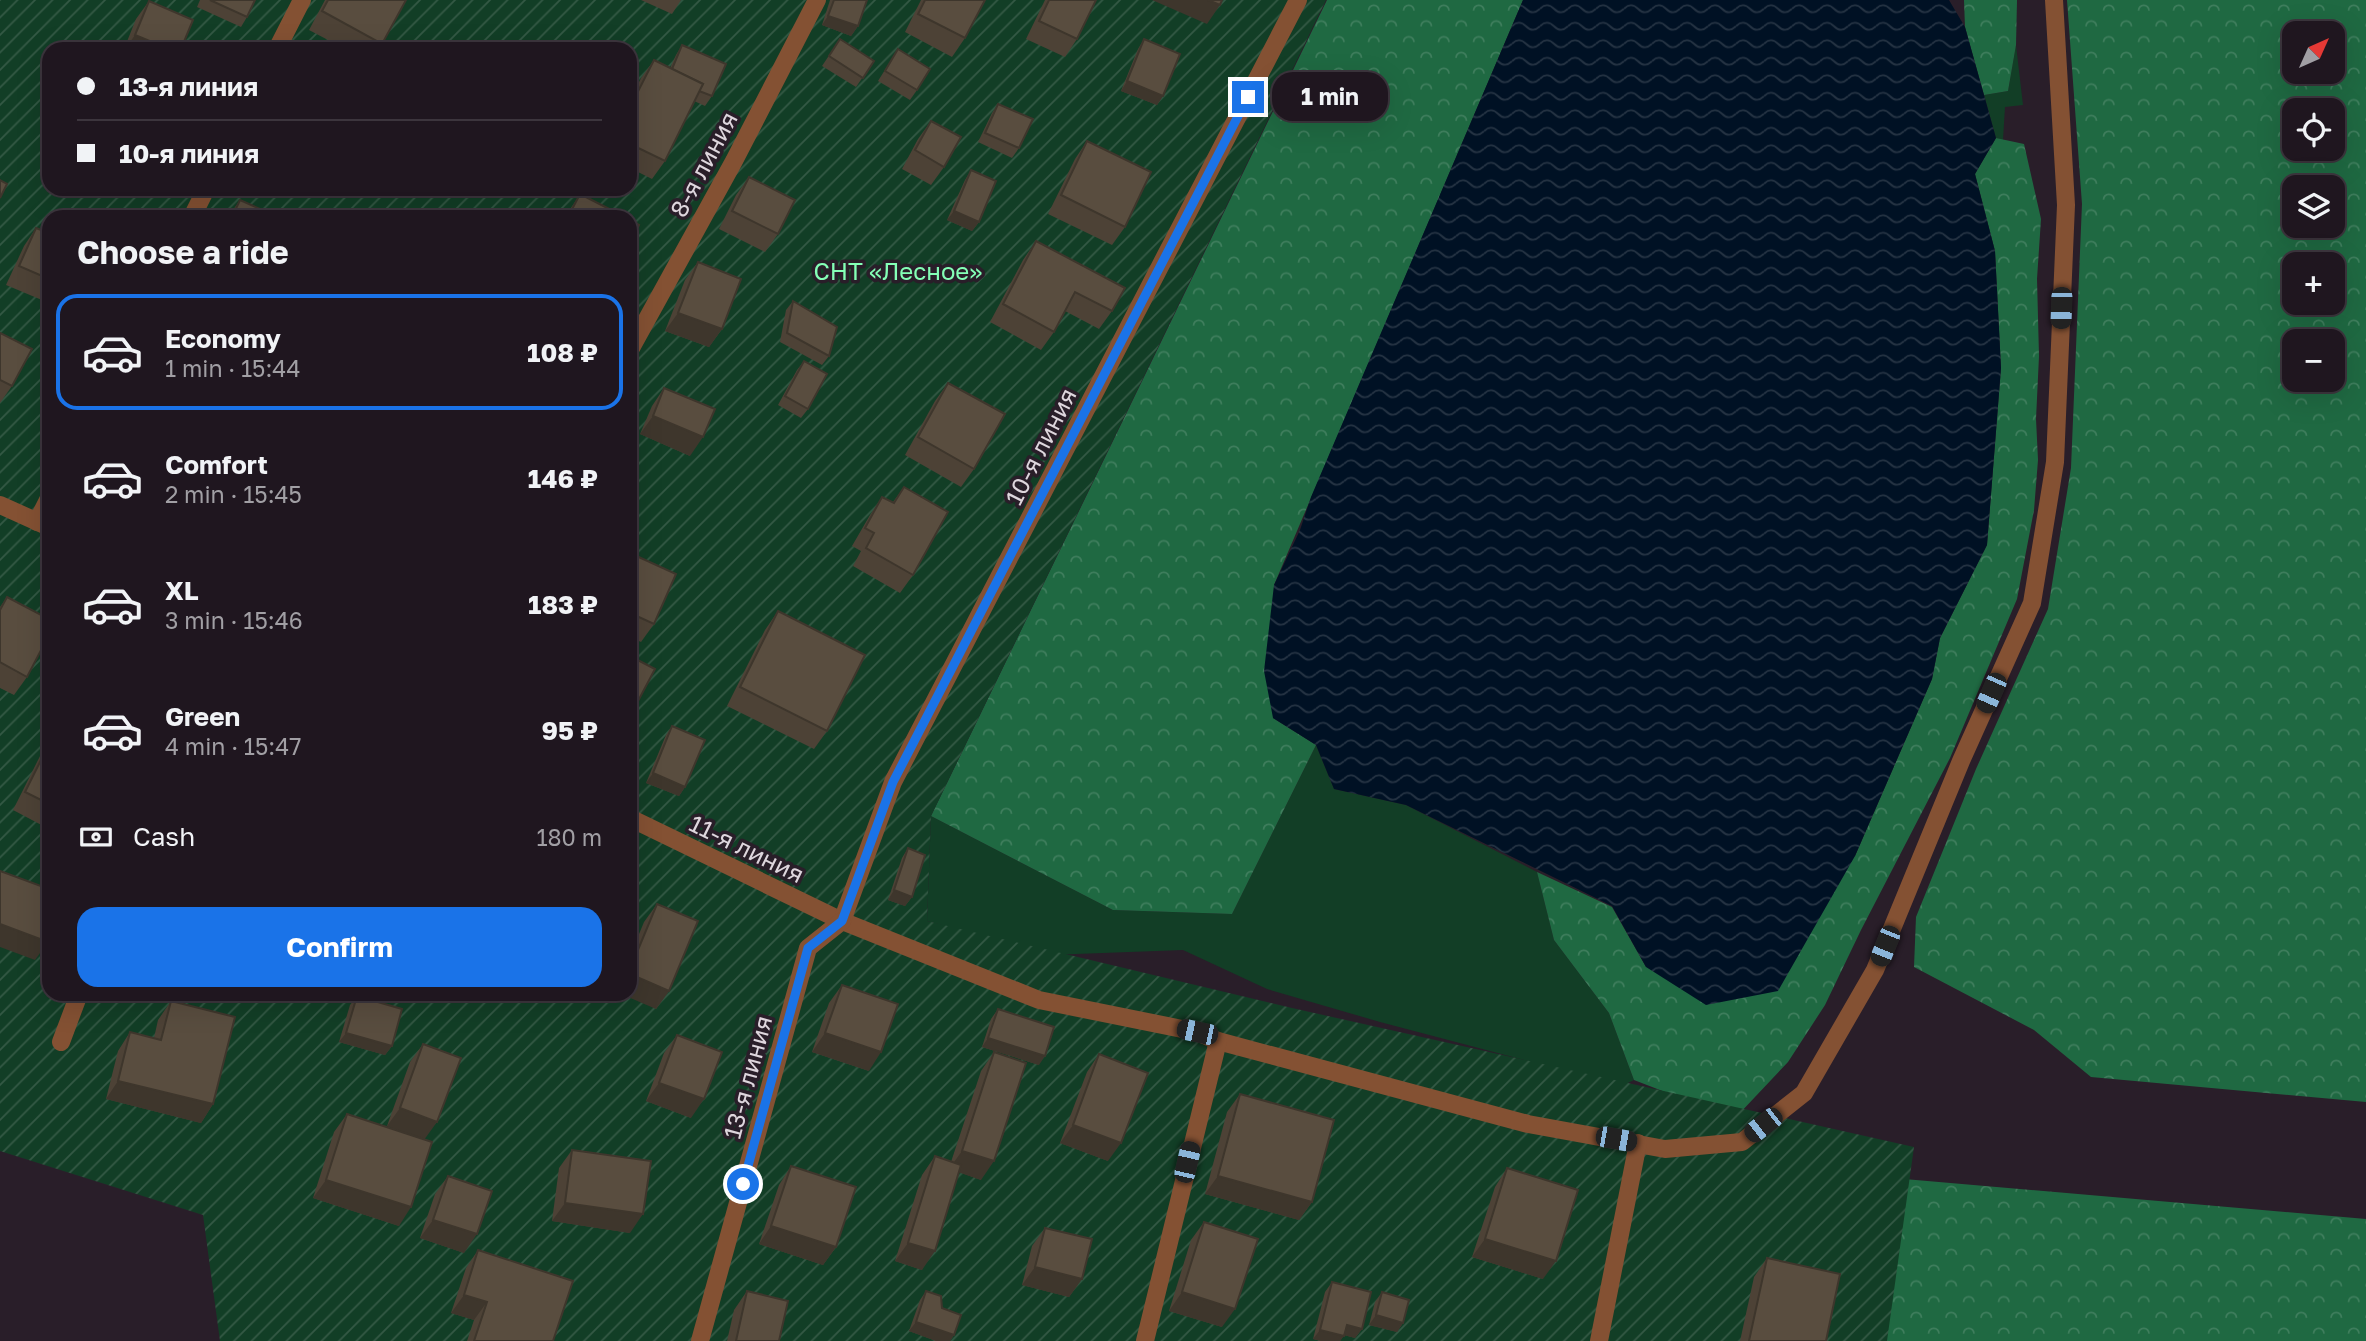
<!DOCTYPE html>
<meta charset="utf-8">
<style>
:root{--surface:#1f161f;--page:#271f28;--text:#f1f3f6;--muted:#a19fa4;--line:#3c353d;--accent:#1a73e8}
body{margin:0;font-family:"Golos Text",sans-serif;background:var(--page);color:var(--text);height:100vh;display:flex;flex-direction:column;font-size:26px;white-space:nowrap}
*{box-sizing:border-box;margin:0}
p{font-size:23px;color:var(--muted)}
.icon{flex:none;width:38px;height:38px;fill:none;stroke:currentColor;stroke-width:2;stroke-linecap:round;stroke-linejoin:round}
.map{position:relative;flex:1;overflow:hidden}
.sheet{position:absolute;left:42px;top:210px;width:595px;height:791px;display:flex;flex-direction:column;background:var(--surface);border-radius:21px;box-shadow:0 7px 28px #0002,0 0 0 2px var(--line)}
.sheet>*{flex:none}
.guide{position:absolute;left:42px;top:42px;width:595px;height:154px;border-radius:21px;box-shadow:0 7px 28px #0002,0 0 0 2px var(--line);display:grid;align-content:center;height:154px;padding:0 35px;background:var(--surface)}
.needle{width:46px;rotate:45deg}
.tools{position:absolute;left:2282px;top:21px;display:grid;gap:14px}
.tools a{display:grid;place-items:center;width:63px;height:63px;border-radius:14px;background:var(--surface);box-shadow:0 7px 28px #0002,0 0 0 2px var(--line);font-size:35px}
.end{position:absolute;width:32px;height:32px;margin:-16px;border:9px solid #1a73e8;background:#fff;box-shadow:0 0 0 4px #fff}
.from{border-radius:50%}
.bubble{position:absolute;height:49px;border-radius:21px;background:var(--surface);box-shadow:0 7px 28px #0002,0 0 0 2px var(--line);font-size:23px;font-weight:700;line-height:49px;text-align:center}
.car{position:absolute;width:21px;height:42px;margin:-21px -10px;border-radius:9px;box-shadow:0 0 5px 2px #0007;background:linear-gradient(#222 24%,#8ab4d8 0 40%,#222 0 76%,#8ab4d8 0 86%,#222 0)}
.guide b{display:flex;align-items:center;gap:24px;height:66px;font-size:26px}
.guide b+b{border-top:2px solid var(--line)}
.guide i{width:18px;height:18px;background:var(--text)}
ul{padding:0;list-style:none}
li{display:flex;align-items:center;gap:21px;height:116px;margin:0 14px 10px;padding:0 21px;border:4px solid transparent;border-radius:21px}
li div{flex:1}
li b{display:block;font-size:26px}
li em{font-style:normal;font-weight:700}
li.current{border-color:var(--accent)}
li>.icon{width:63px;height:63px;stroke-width:1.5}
h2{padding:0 35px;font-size:32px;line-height:84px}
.pay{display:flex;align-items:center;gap:18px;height:77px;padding:0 35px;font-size:26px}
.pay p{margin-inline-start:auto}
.cta{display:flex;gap:14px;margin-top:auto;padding:14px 35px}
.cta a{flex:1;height:80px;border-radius:21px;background:var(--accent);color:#fff;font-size:28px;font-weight:700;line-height:80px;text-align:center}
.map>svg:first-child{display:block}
</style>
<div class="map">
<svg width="2366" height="1341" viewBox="0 0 2366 1341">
<defs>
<pattern id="forest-crowns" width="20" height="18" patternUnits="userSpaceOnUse" patternTransform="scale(1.75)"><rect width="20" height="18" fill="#1f6942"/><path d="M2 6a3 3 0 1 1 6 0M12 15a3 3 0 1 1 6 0" fill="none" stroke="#3f7e5d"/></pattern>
<pattern id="garden-furrows" width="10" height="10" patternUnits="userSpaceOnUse" patternTransform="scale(1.75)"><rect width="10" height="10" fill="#123e26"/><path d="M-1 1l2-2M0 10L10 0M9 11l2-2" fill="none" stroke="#345945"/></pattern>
<pattern id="water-waves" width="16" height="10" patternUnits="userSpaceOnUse" patternTransform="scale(1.75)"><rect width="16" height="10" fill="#001124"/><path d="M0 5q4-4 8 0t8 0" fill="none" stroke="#253343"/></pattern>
</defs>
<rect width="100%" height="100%" fill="#291e29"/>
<g fill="#123e26">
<path d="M2016,45L2023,105L2005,107L2003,140L1996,138L1984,95L2008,91Z"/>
<path d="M1316,745L1334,789L1406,805L1537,872L1554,940L1609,1013L1634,1080L1622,1086L1380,1022L1267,989L1183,950L1049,955L927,921L931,816L1113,910L1232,914Z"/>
</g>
<g fill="url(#forest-crowns)" fill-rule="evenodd">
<path d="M1327,0H1523L1274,585L1273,718L1316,745L1232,914L1113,910L931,816Z"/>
<path d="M1964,0H2017L2016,45L2008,91L1984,95L1965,27Z"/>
<path d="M2067,0H2366V1102L2091,1077L2034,1030L1914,967L1916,917L1976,769L2048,609L2071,468L2082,204ZM2294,33H2333V72H2294ZM2294,110H2333V149H2294ZM2294,187H2333V226H2294ZM2294,264H2333V303H2294ZM2294,341H2333V380H2294Z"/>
<path d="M1996,138L2024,144L2041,219L2037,279L2039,356L2036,419L2038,460L2034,510L2017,599L1950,758L1861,930L1825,1005L1788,1062L1738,1115L1704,1107L1634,1080L1609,1013L1554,940L1537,872L1612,907L1646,967L1855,856L1932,679L1940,638L1987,545L2001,368L1995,251L1975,174Z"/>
<path d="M1858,1175L2366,1219V1341H1825Z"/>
</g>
<path fill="url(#garden-furrows)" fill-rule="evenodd" d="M0,0H1326L931,816L927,921L1292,1008L1914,1147L1887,1341H220L203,1215L0,1151ZM49,49H630V189H49ZM49,217H630V994H49Z"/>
<path fill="url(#water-waves)" d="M1523,0H1949L1965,27L1996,138L1975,174L1995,251L2001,368L1987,545L1940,638L1932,679L1855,856L1778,991L1706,1005L1646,967L1612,906L1406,805L1334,789L1316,745L1273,718L1264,671L1274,585L1300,530L1311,497Z"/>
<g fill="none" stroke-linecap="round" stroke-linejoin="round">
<g stroke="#845133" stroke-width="18">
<path d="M277,49L302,0"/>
<path d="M192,217L206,189"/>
<path d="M630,350L734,161L817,0"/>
<path d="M0,505L49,527"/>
<path d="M37,522L49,498"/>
<path d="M630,818L842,921L1039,1000L1197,1032L1218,1041L1528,1124L1665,1149L1742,1142L1804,1093L1875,970L1961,761L2032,603L2055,462L2066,205L2054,0"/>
<path d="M842,921L893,782L1298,0"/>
<path d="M61,1042L79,994"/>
<path d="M700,1341L808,948L842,921"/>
<path d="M1145,1341L1218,1041"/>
<path d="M1599,1341L1638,1143"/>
</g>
</g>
<g fill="#4d4236">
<path d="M200,0H255L247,17L241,27L197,7Z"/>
<path d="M325,0H406L379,49H345L309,30Z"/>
<path d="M641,0H681L672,14Z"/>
<path d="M830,0H867L858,26L851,36L822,25Z"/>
<path d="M921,0H985L965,38L952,57L905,32Z"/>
<path d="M1045,0H1096L1077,39L1065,57L1026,39Z"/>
<path d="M149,1L181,49H124L136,19Z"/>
<path d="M840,39L874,61L856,87L822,66Z"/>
<path d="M1144,39L1163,96L1157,105L1121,91L1138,49Z"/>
<path d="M682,45L712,96L705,106L694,101L665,161L652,179L630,168V100L641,78L654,60L670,68L676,55Z"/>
<path d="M898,49L917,90L910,100L878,81Z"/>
<path d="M998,104L1019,148L1012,158L978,142L992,113Z"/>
<path d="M931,121L944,167L931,185L902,169L918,139Z"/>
<path d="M1087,141L1125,227L1112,245L1048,214L1075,159Z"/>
<path d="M971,170L979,222L972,231L947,220L965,180Z"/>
<path d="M749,177L778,234L765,252L719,229L736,195Z"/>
<path d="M580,194L625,217H565Z"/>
<path d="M240,200L278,217H228Z"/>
<path d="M36,228L49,233V303L6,285L24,246Z"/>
<path d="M1036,241L1112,311L1099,329L1065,311L1054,332L1041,350L990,322L1023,260Z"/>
<path d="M698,262L722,329L709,347L665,331L685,280Z"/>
<path d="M793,301L829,356L822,365L780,342L786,310Z"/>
<path d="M0,333L12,386L0,403Z"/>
<path d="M804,361L808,409L801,418L778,405L797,370Z"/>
<path d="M948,383L974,469L961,487L905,455L935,401Z"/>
<path d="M664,388L690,456L640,434L652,406Z"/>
<path d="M904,487L913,575L900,593L853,566L861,551L852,546L870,515L882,497L893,502Z"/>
<path d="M630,553L654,624L641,642L630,637Z"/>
<path d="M7,597L27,677L14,695L0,688V607Z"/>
<path d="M778,611L827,731L814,749L727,706L765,630Z"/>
<path d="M630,656L637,703L630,714Z"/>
<path d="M672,726L685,787L679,796L646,783L666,735Z"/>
<path d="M49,741V829L13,810L42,752Z"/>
<path d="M908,848L912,897L905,906L888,900L902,858Z"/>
<path d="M657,904L669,991L656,1009L630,994V956L644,922Z"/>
<path d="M842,985L869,1071L812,1052L829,1003Z"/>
<path d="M357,996L392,1046L385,1055L339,1042L350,1005Z"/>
<path d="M171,1001L213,1104L201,1123L106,1099L118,1051L130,1032L154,1038L158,1020Z"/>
<path d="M998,1009L1039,1065L982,1047L991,1019Z"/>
<path d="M677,1035L691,1118L646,1101L664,1053Z"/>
<path d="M423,1044L425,1139L399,1226L313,1198L334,1132L347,1114L403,1132L387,1126L410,1062Z"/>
<path d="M994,1052L981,1180L959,1172L922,1270L895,1261L922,1175L935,1156L951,1162L981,1071Z"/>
<path d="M1099,1054L1108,1161L1060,1143L1087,1072Z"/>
<path d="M1240,1094L1312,1202L1299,1220L1205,1194L1227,1112Z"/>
<path d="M572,1150L630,1233L552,1221L559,1168Z"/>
<path d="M791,1166L836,1247L823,1265L759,1244L779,1185Z"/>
<path d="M1507,1168L1543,1279L1472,1257L1495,1187Z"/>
<path d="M448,1176L464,1253L420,1238L435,1194Z"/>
<path d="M1204,1222L1222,1327L1169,1311L1191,1240Z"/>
<path d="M1045,1228L1082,1279L1069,1297L1022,1285L1032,1246Z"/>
<path d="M478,1250L553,1341H467L474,1320L451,1313L466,1268Z"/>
<path d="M1767,1258L1826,1341H1740L1754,1277Z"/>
<path d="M1332,1282L1362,1329L1355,1338L1344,1335L1340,1341H1321L1313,1339L1325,1292Z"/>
<path d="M747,1291L779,1341H727L734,1310Z"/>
<path d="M926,1291L942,1308L954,1335L950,1341H936L909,1331L920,1300Z"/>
<path d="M1382,1292L1403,1323L1397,1332L1369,1325L1375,1302Z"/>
</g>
<g fill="#3e362c">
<path d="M1152,0H1208L1220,5L1207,24Z"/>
<path d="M828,16L858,26L851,36L822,25Z"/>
<path d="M135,35L169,49H125Z"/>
<path d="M1127,81L1163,96L1157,105L1121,91Z"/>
<path d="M954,211L979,222L972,231L947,220Z"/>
<path d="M678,313L722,329L709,347L665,331Z"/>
<path d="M653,416L703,437L690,456L640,434Z"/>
<path d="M653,773L685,787L679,796L646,783Z"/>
<path d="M894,890L912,897L905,906L888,900Z"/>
<path d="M0,924L48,942L35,960L0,947Z"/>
<path d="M630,974L669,991L656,1009L621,994H630Z"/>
<path d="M424,994H451L445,1002Z"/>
<path d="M346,1033L392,1046L385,1055L339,1042Z"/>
<path d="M825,1033L881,1052L869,1071L812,1052Z"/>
<path d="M988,1038L1045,1056L1039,1065L982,1047Z"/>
<path d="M118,1081L213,1104L201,1123L106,1099Z"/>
<path d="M659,1083L704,1099L691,1118L646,1101Z"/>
<path d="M400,1108L437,1122L424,1140L387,1126Z"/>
<path d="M1073,1125L1121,1143L1108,1161L1060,1143Z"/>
<path d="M962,1151L994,1161L981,1180L949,1169Z"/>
<path d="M1218,1176L1312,1202L1299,1220L1205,1194Z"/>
<path d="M326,1180L411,1207L399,1226L313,1198Z"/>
<path d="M565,1203L643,1214L630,1233L552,1221Z"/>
<path d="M433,1220L477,1234L464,1253L420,1238Z"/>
<path d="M771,1226L836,1247L823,1265L759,1244Z"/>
<path d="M1485,1239L1556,1261L1543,1279L1472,1257Z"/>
<path d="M908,1243L935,1251L922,1270L895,1261Z"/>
<path d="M1035,1267L1082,1279L1069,1297L1022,1285Z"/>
<path d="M1182,1292L1235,1309L1222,1327L1169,1311Z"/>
<path d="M464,1295L487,1302L474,1320L451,1313Z"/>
<path d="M1376,1315L1403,1323L1397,1332L1369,1325Z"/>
<path d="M916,1322L954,1335L950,1341H936L909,1331Z"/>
<path d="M1347,1325L1362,1329L1355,1338L1340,1334Z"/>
<path d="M1320,1330L1344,1336L1340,1341H1321L1313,1339Z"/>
</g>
<g fill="#594d3f" stroke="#3e362c" stroke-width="2">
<path d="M210,0H255L247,17Z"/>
<path d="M328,0H406L382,44L322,11Z"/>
<path d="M834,0H867L858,26L828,16Z"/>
<path d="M925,0H985L965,38L918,14Z"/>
<path d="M1049,0H1096L1077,39L1039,21Z"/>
<path d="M1208,0H1222L1220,5Z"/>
<path d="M149,1L193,20L181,49H169L135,35Z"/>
<path d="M840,39L874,61L863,78L829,56Z"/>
<path d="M1144,39L1180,54L1163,96L1127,81Z"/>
<path d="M682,45L726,64L712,96L699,91L703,84L672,69Z"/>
<path d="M898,49L930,69L917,90L885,71Z"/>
<path d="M654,60L703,84L665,161L630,144V107Z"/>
<path d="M998,104L1033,119L1019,148L985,133Z"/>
<path d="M931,121L961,137L944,167L915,150Z"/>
<path d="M1087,141L1151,172L1125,227L1061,195Z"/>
<path d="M971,170L996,181L979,222L954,211Z"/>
<path d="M749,177L795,200L778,234L732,211Z"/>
<path d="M0,180L7,184L0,198Z"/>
<path d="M580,194L625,217H568Z"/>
<path d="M240,200L278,217H232Z"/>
<path d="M630,220L639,225L630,243Z"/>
<path d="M36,228L49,233V279L19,266Z"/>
<path d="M1036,241L1125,288L1112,311L1075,292L1054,332L1003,304Z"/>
<path d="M698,262L741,279L722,329L678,313Z"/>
<path d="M793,301L837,327L829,356L787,333Z"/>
<path d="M0,333L32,349L12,386L0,380Z"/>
<path d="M804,361L827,374L808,409L785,396Z"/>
<path d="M948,383L1005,414L974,469L918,437Z"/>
<path d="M664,388L715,409L703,437L653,416Z"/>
<path d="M904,487L948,512L913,575L866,548L874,533L865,528L882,497L894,503Z"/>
<path d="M630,553L676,574L654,624L630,613Z"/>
<path d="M7,597L49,619V635L27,677L0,662V610Z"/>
<path d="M778,611L865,655L827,731L740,687Z"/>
<path d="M630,656L655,669L637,703L630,700Z"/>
<path d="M672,726L705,740L685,787L653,773Z"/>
<path d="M49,744V804L25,792Z"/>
<path d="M908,848L925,855L912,897L894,890Z"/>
<path d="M0,871L49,889L48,942L0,924Z"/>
<path d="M657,904L698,921L669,991L630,974V969Z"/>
<path d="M842,985L898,1004L881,1052L825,1033Z"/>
<path d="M357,996L402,1009L392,1046L346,1033Z"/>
<path d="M171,1001L235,1017L213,1104L118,1081L130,1032L161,1040Z"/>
<path d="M998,1009L1054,1027L1045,1056L988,1038Z"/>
<path d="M677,1035L722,1052L704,1099L659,1083Z"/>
<path d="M423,1044L461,1058L437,1122L400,1108Z"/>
<path d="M994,1052L1026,1063L994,1161L962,1151Z"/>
<path d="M1099,1054L1148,1073L1121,1143L1073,1125Z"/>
<path d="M1240,1094L1334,1120L1312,1202L1218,1176Z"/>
<path d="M347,1114L432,1142L411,1207L326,1180Z"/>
<path d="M572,1150L651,1161L643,1214L565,1203Z"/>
<path d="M935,1156L961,1165L935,1251L908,1243Z"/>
<path d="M791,1166L856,1187L836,1247L771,1226Z"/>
<path d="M1507,1168L1578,1190L1556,1261L1485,1239Z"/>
<path d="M448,1176L492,1191L477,1234L433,1220Z"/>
<path d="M1204,1222L1258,1239L1235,1309L1182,1292Z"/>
<path d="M1045,1228L1092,1239L1082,1279L1035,1267Z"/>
<path d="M478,1250L573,1281L553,1341H474L487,1302L464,1295Z"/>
<path d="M1767,1258L1840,1274L1826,1341H1749Z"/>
<path d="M1332,1282L1371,1292L1362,1329L1347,1325L1344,1336L1320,1330Z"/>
<path d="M747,1291L788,1301L779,1341H736Z"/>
<path d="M926,1291L941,1296L942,1308L961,1315L954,1335L916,1322Z"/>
<path d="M1382,1292L1409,1300L1403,1323L1376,1315Z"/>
</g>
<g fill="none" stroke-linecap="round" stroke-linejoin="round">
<path stroke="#1a73e8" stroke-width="9" d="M743,1184L808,948L842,921L893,782L1248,97"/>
</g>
<g text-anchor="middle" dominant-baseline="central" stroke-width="7" stroke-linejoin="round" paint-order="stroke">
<g font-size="24" fill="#ded6dd" stroke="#291e29">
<text transform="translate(703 164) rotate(-62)">8-я линия</text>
<text transform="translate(1040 446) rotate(-63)">10-я линия</text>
<text transform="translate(747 848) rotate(26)">11-я линия</text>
<text transform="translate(747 1077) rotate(-75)">13-я линия</text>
</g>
<g font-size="24" fill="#84ffb6" stroke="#291e29">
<text x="898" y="270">СНТ «Лесное»</text>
</g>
</g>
</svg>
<div class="tools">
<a><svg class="needle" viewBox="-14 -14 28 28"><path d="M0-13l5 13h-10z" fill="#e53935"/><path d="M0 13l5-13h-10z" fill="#a19fa4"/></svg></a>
<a><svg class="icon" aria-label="locate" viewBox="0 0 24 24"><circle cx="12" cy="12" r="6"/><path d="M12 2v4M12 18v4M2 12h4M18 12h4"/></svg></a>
<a><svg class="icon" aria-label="layers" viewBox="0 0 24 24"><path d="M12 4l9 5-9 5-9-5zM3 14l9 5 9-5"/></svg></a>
<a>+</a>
<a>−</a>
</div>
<i class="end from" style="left:743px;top:1184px"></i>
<i class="end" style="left:1248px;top:97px"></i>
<div class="bubble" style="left:1272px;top:72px;width:116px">1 min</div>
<i class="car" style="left:2061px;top:308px;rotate:182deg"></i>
<i class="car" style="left:1991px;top:693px;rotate:204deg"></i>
<i class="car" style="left:1885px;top:946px;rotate:202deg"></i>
<i class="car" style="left:1197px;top:1032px;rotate:282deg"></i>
<i class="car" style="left:1763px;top:1125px;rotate:232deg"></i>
<i class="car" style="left:1616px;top:1139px;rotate:100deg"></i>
<i class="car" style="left:1187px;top:1162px;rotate:13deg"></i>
<div class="guide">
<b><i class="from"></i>13-я линия</b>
<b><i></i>10-я линия</b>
</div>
<section class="sheet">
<h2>Choose a ride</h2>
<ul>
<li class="current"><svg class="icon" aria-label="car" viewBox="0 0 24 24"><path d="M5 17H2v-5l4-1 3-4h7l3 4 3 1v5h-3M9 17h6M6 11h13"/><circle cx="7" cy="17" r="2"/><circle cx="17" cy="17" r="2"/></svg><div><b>Economy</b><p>1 min · 15:44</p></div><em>108 ₽</em></li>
<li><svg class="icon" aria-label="car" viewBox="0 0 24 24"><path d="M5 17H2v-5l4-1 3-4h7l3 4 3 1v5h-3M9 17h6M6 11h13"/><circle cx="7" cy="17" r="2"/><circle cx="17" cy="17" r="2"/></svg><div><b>Comfort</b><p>2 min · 15:45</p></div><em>146 ₽</em></li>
<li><svg class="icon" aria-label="car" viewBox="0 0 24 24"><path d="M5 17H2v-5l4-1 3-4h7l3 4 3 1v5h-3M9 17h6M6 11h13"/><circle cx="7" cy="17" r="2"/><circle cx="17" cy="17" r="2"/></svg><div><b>XL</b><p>3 min · 15:46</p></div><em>183 ₽</em></li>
<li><svg class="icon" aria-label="car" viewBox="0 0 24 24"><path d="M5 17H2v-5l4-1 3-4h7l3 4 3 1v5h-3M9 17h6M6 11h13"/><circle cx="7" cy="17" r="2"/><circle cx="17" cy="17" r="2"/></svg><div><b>Green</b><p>4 min · 15:47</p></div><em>95 ₽</em></li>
</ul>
<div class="pay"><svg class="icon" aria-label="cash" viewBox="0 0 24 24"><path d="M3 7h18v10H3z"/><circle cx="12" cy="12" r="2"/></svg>Cash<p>180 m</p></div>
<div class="cta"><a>Confirm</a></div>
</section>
</div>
